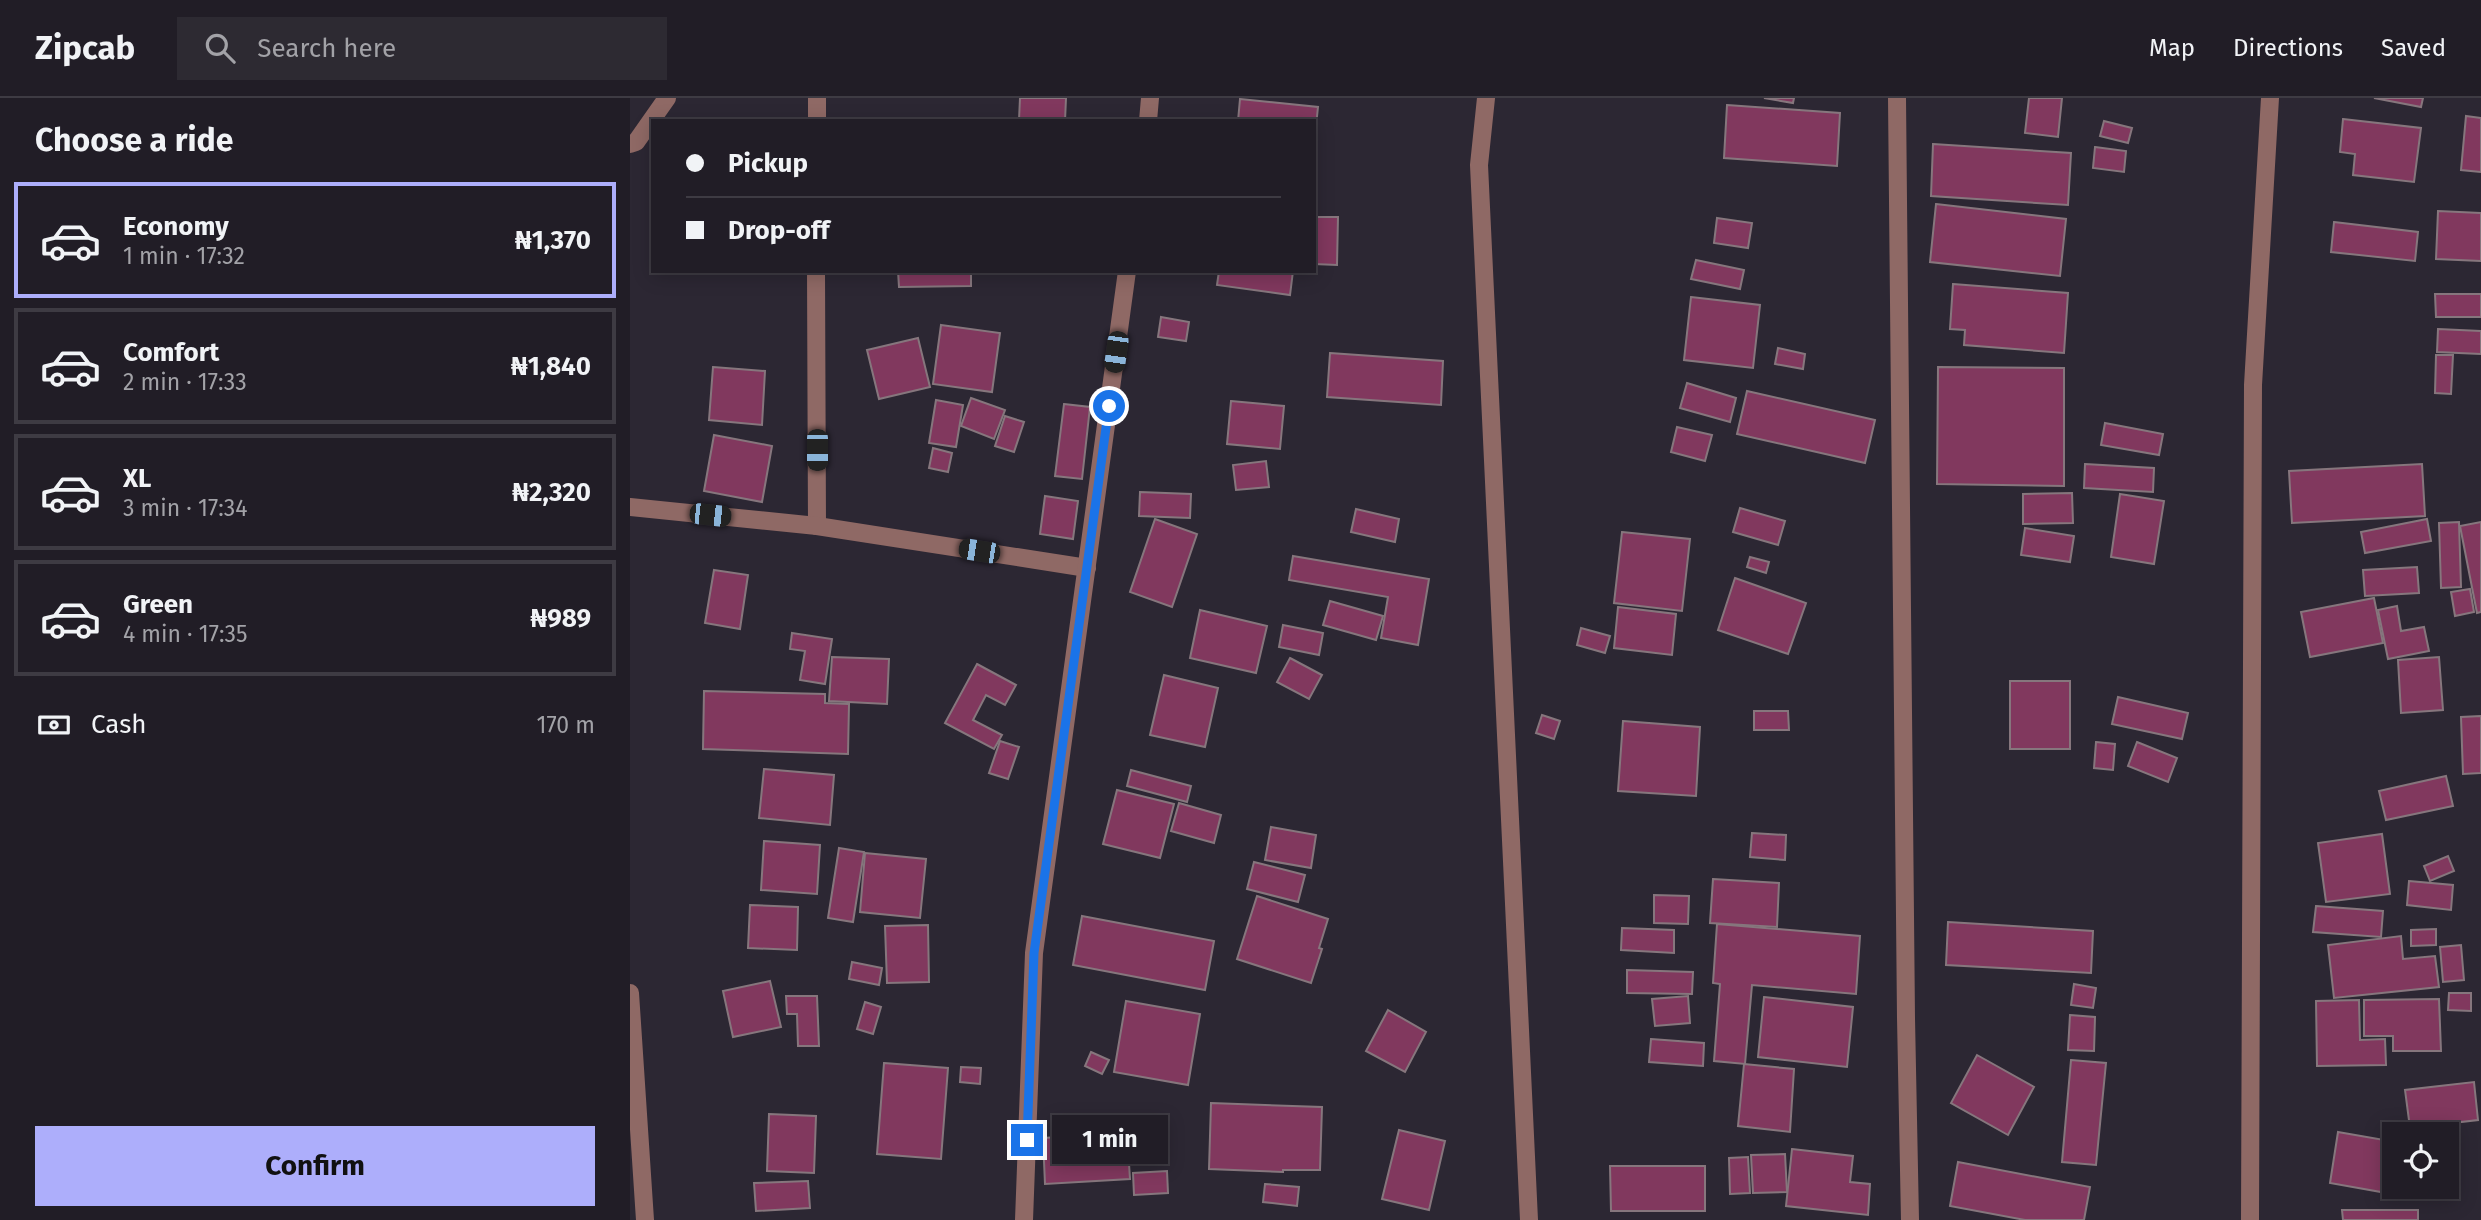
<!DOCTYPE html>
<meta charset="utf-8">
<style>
:root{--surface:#211d26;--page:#2d2a32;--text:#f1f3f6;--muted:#a2a2a7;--line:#3e3b43;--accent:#adaefb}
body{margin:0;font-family:"Fira Sans",sans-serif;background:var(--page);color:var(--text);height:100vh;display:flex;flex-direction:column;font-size:26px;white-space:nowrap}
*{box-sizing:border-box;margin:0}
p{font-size:23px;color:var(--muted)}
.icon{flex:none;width:38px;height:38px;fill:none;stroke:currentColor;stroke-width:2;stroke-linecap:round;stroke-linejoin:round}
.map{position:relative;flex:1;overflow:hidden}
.panel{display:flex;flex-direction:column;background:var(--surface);width:630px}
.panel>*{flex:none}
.guide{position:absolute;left:21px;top:21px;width:665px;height:154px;border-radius:0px;box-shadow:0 4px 18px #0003,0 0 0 2px var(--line);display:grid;align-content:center;height:154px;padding:0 35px;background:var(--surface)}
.tools{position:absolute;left:1752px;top:1024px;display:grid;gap:14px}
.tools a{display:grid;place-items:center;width:77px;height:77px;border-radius:0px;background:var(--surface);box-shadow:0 4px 18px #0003,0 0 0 2px var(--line);font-size:35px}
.end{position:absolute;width:32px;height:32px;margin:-16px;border:9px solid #1a73e8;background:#fff;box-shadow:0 0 0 4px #fff}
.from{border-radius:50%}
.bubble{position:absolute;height:49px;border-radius:0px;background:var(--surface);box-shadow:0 4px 18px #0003,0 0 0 2px var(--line);font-size:23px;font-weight:700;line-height:49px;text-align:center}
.car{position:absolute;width:21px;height:42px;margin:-21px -10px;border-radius:9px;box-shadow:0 0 5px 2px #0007;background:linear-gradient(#222 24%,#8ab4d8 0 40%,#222 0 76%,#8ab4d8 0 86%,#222 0)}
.guide b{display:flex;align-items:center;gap:24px;height:66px;font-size:26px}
.guide b+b{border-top:2px solid var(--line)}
.guide i{width:18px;height:18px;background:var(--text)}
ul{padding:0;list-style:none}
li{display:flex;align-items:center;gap:21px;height:116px;margin:0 14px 10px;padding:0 21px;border:4px solid var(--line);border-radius:0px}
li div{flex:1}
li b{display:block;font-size:26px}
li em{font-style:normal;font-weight:700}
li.selected{border-color:var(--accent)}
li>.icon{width:63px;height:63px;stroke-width:1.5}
h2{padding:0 35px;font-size:32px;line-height:84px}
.pay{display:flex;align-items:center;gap:18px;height:77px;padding:0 35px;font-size:26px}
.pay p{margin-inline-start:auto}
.cta{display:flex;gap:14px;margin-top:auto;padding:14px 35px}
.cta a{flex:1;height:80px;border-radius:0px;background:var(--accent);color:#111;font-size:28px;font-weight:700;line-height:80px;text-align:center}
header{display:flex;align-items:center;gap:42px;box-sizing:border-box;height:98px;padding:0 35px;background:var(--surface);border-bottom:2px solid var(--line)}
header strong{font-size:33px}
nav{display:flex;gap:38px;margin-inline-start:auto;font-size:24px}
.search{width:490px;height:63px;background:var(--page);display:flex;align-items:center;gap:18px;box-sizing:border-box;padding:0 24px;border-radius:0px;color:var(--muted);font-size:26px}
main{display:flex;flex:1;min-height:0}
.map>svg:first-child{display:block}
</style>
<header>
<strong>Zipcab</strong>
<div class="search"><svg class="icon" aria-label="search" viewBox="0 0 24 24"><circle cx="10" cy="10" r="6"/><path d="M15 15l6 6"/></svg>Search here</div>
<nav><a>Map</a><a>Directions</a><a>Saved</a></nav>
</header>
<main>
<section class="panel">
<h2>Choose a ride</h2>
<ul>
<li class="selected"><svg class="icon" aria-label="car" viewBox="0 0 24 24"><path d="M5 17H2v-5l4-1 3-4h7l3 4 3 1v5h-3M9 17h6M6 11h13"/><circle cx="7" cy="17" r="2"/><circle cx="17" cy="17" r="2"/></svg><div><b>Economy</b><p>1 min · 17:32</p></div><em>₦1,370</em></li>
<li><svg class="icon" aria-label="car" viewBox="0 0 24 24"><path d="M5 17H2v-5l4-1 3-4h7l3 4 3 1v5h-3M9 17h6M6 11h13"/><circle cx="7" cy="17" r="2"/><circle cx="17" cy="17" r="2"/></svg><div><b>Comfort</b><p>2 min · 17:33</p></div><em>₦1,840</em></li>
<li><svg class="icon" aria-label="car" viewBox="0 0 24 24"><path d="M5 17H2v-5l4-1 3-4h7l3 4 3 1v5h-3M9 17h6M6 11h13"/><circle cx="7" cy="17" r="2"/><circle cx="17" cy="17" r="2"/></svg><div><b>XL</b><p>3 min · 17:34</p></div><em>₦2,320</em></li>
<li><svg class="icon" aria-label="car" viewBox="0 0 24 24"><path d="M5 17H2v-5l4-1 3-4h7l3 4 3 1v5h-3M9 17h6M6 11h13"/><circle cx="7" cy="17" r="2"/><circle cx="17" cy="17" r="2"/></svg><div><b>Green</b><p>4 min · 17:35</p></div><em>₦989</em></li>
</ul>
<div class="pay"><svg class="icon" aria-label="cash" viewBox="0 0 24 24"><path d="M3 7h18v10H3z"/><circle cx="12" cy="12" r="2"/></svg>Cash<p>170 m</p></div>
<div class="cta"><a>Confirm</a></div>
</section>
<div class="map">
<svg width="1851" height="1122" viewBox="0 0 1851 1122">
<rect width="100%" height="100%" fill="#2c2733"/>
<g fill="#81385e" stroke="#86767d" stroke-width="2">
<path d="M390,0H436L435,23L389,22Z"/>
<path d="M1134,0H1164L1163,5Z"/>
<path d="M1399,0H1432L1428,39L1395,35Z"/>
<path d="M1744,0H1793L1791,9Z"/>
<path d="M610,1L688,9L684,47V23H608Z"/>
<path d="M1097,7L1210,15L1207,68L1094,60Z"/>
<path d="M1836,18L1851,20V74L1831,72Z"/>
<path d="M1713,21L1791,30L1784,84L1723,77L1725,56L1710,54Z"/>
<path d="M1474,23L1502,30L1498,45L1470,38Z"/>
<path d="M1303,46L1441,55L1438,107L1301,98Z"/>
<path d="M1465,49L1496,53L1494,74L1463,70Z"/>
<path d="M1306,106L1436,121L1430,178L1300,164Z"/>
<path d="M1808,113L1851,115V163L1806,161Z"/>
<path d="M684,119H708L707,167L684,166Z"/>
<path d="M1087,120L1122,125L1118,150L1084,145Z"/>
<path d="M1704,124L1788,134L1785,163L1701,154Z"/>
<path d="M1066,162L1114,172L1110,191L1061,181Z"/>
<path d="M268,173H341V188L269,189Z"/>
<path d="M589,173H663L660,197L587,187Z"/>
<path d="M1323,186L1438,195L1434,255L1334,247L1335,232L1320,231Z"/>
<path d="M1805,196H1851V219H1806Z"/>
<path d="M1061,199L1130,207L1123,270L1054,262Z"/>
<path d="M531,219L559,224L556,243L528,239Z"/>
<path d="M311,227L370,235L362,294L303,286Z"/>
<path d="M1808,231L1851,233V256L1807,254Z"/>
<path d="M288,240L300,289L249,301L237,252Z"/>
<path d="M1148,250L1175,256L1173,271L1145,266Z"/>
<path d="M700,255L813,263L811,307L697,299Z"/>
<path d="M1806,257H1823L1821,296L1805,295Z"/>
<path d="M83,269L135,273L132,327L79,322Z"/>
<path d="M1308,269L1434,270V388L1307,386Z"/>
<path d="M1057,285L1106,300L1100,324L1050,310Z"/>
<path d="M1117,293L1245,322L1235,365L1107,336Z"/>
<path d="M341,300L375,312L364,341L331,328Z"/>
<path d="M306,302L333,307L326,349L299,345Z"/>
<path d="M601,303L654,308L650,351L597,346Z"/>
<path d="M434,306L460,309L452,381L425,378Z"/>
<path d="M375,318L394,324L384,354L365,348Z"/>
<path d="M1475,325L1533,336L1529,357L1471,347Z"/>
<path d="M1047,329L1082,337L1075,363L1041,354Z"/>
<path d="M84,337L142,348L132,404L74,393Z"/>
<path d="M303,350L322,355L318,374L299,370Z"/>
<path d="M636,363L639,389L606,392L603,367Z"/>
<path d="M1455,366L1524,370L1523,394L1454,390Z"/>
<path d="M1792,366L1795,418L1662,425L1659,373Z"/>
<path d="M510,394L561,396L560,420L509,418Z"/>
<path d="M1442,395L1443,425L1393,426V396Z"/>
<path d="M1490,396L1534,403L1524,466L1481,459Z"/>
<path d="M415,398L448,403L443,441L410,436Z"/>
<path d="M1110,410L1155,423L1148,447L1103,434Z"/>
<path d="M726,411L769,421L765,444L721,434Z"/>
<path d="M525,421L567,436L542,509L500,494Z"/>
<path d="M1797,421L1801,443L1735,455L1731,434Z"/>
<path d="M1829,424L1831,489L1811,490L1809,425Z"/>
<path d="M1851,424V514L1847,515L1830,428Z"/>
<path d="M1395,430L1444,438L1440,464L1391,457Z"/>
<path d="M992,434L1060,441L1052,513L984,505Z"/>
<path d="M663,458L799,481L788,547L751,540L758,499L659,482Z"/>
<path d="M1120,459L1139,464L1136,475L1117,469Z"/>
<path d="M1787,469L1789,495L1735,498L1733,472Z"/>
<path d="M84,472L118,477L110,531L75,525Z"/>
<path d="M1105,480L1176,505L1158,556L1088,532Z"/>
<path d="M1840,491L1844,514L1825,518L1821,494Z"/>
<path d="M1744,500L1753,545L1680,559L1671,514Z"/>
<path d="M700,503L753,518L746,542L693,527Z"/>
<path d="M1767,508L1771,533L1794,529L1799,553L1758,561L1748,512Z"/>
<path d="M988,509L1046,516L1042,557L984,550Z"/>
<path d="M570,512L637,528L626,575L560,560Z"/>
<path d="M653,527L693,535L689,557L649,549Z"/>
<path d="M951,530L980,538L975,555L947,547Z"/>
<path d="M162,535L202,541L195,586L170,582L175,553L160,551Z"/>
<path d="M202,559L259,561L257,606L199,603Z"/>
<path d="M1809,559L1813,612L1771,615L1768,562Z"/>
<path d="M660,560L692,577L679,601L647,584Z"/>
<path d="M347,566L386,587L375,607L356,597L343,622L372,637L364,651L315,625Z"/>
<path d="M534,577L588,590L575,649L520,637Z"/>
<rect x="1380" y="583" width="60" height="68"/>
<path d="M74,593L195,596V605L219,606L218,656L73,651Z"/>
<path d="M1488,599L1558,615L1552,641L1482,626Z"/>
<path d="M1124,613H1158L1159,632H1124Z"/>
<path d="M912,617L930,623L924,641L906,635Z"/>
<path d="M1851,618V675L1833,676L1831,619Z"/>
<path d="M993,623L1070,629L1066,698L988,693Z"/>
<path d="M370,643L389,649L378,681L359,675Z"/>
<path d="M1466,644L1485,646L1483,672L1464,670Z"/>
<path d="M1507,644L1547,660L1538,684L1498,668Z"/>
<path d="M134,671L204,677L200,727L129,720Z"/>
<path d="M501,672L561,688L557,704L497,688Z"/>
<path d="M1816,678L1823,708L1756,722L1749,693Z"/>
<path d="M487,692L544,706L530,760L473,746Z"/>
<path d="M549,705L591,717L584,745L541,733Z"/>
<path d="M641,729L686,737L681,770L635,762Z"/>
<path d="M1122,735L1156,737L1155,762L1120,759Z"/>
<path d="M1752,736L1760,796L1696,804L1688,745Z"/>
<path d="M134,743L190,747L187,796L131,792Z"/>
<path d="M209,750L234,754L223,824L198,820Z"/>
<path d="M235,755L296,761L290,820L230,814Z"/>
<path d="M1818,758L1824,773L1800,783L1794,768Z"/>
<path d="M624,764L675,777L668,804L617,791Z"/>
<path d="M1083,781L1149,785L1147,829L1080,825Z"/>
<path d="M1779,783L1823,787L1821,812L1777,807Z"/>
<path d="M1024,797L1059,798L1058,826L1024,825Z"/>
<path d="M627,798L698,821L689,850L692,851L681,885L607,861Z"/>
<path d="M120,807L168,809L167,852L118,850Z"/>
<path d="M1686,808L1753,813L1751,839L1683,834Z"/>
<path d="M452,818L584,843L575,892L443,867Z"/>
<path d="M1318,824L1463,833L1461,875L1316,867Z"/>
<path d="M1087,826L1230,838L1226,896L1122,887L1115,966L1084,963L1090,886L1083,885Z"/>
<path d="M298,827L299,884L257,885L255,828Z"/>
<path d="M992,830L1044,832V855L991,852Z"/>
<path d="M1806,831V847L1781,848V832Z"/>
<path d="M1771,838L1773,861L1805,858L1809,889L1704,900L1698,847Z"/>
<path d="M1831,847L1834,882L1813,884L1810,849Z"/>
<path d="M222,864L252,870L249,887L219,881Z"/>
<path d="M997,872L1063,874L1062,896L997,895Z"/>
<path d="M140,883L151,929L103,939L93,893Z"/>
<path d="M1444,886L1466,890L1463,910L1441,907Z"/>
<path d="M1819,895H1841V913L1818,912Z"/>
<path d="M156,898H187L189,948H168L167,916H157Z"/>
<path d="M1058,898L1060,925L1025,928L1022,901Z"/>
<path d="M1134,899L1223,909L1217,969L1128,959Z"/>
<path d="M1809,901L1811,953H1763V938H1734V902Z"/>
<path d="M1729,902L1730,942L1755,941L1756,967L1687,968L1686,903Z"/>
<path d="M496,903L570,916L558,987L484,974Z"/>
<path d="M235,904L251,909L243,936L227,931Z"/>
<path d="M758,912L796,934L775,974L736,953Z"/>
<path d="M1440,917L1465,919L1464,953L1438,952Z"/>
<path d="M1021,941L1074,945L1073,968L1019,964Z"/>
<path d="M461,954L479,962L472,976L455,968Z"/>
<path d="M1347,957L1404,989L1378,1037L1321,1005Z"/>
<path d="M1441,962L1476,965L1466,1067L1432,1064Z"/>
<path d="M254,965L318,970L311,1061L247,1056Z"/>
<path d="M1114,966L1164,971L1160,1034L1108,1028Z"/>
<path d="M331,969L351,970L350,986L330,984Z"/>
<path d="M1844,984L1848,1022L1780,1030L1775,992Z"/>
<path d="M581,1005L692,1009L690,1072H653V1074L579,1071Z"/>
<path d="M139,1016L186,1018L184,1075L137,1073Z"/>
<path d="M769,1032L815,1043L799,1112L752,1101Z"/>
<path d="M1708,1034L1760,1043L1751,1094L1700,1085Z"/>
<path d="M497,1035L500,1081L415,1086L413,1040Z"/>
<path d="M1162,1051L1223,1058L1220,1084L1240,1086L1238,1117L1156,1108Z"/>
<path d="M1155,1056L1157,1094L1123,1095L1121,1057Z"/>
<path d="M1118,1059L1120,1095L1100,1096L1099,1060Z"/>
<path d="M1328,1064L1460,1089L1454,1122H1395L1320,1108Z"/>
<path d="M980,1068H1075V1113H981Z"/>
<path d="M537,1073L538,1095L504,1097L503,1075Z"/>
<path d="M178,1083L180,1110L126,1113L124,1085Z"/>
<path d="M635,1086L669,1089L667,1108L633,1104Z"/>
<rect x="1766" y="1088" width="21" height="10"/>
<path d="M1712,1112H1788V1122H1713Z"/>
</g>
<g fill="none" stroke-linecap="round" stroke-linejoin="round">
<g stroke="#8f6965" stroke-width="18">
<path d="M856,0L849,67L899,1122"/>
<path d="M1267,0L1276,920L1280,1122"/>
<path d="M187,23V0"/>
<path d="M518,23L520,0"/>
<path d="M0,46L6,44L37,0"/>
<path d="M186,173L187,428"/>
<path d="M0,409L187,428L457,470"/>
<path d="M0,895L15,1122"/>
<path d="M394,1122L404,855L497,173"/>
<path d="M1620,1122L1623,287L1640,0"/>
</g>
</g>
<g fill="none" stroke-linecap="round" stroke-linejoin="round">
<path stroke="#1a73e8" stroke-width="9" d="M397,1042L404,855L479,308"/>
</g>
</svg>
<div class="tools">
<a><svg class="icon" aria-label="locate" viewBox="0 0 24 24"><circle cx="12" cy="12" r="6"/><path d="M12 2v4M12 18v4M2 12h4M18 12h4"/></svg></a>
</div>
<i class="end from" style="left:479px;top:308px"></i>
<i class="end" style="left:397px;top:1042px"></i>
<div class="bubble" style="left:422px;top:1017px;width:116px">1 min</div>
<i class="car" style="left:486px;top:254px;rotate:188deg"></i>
<i class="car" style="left:187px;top:352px;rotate:180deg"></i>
<i class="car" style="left:80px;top:417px;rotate:96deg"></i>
<i class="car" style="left:349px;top:453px;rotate:279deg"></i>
<div class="guide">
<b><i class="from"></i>Pickup</b>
<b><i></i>Drop-off</b>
</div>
</div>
</main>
